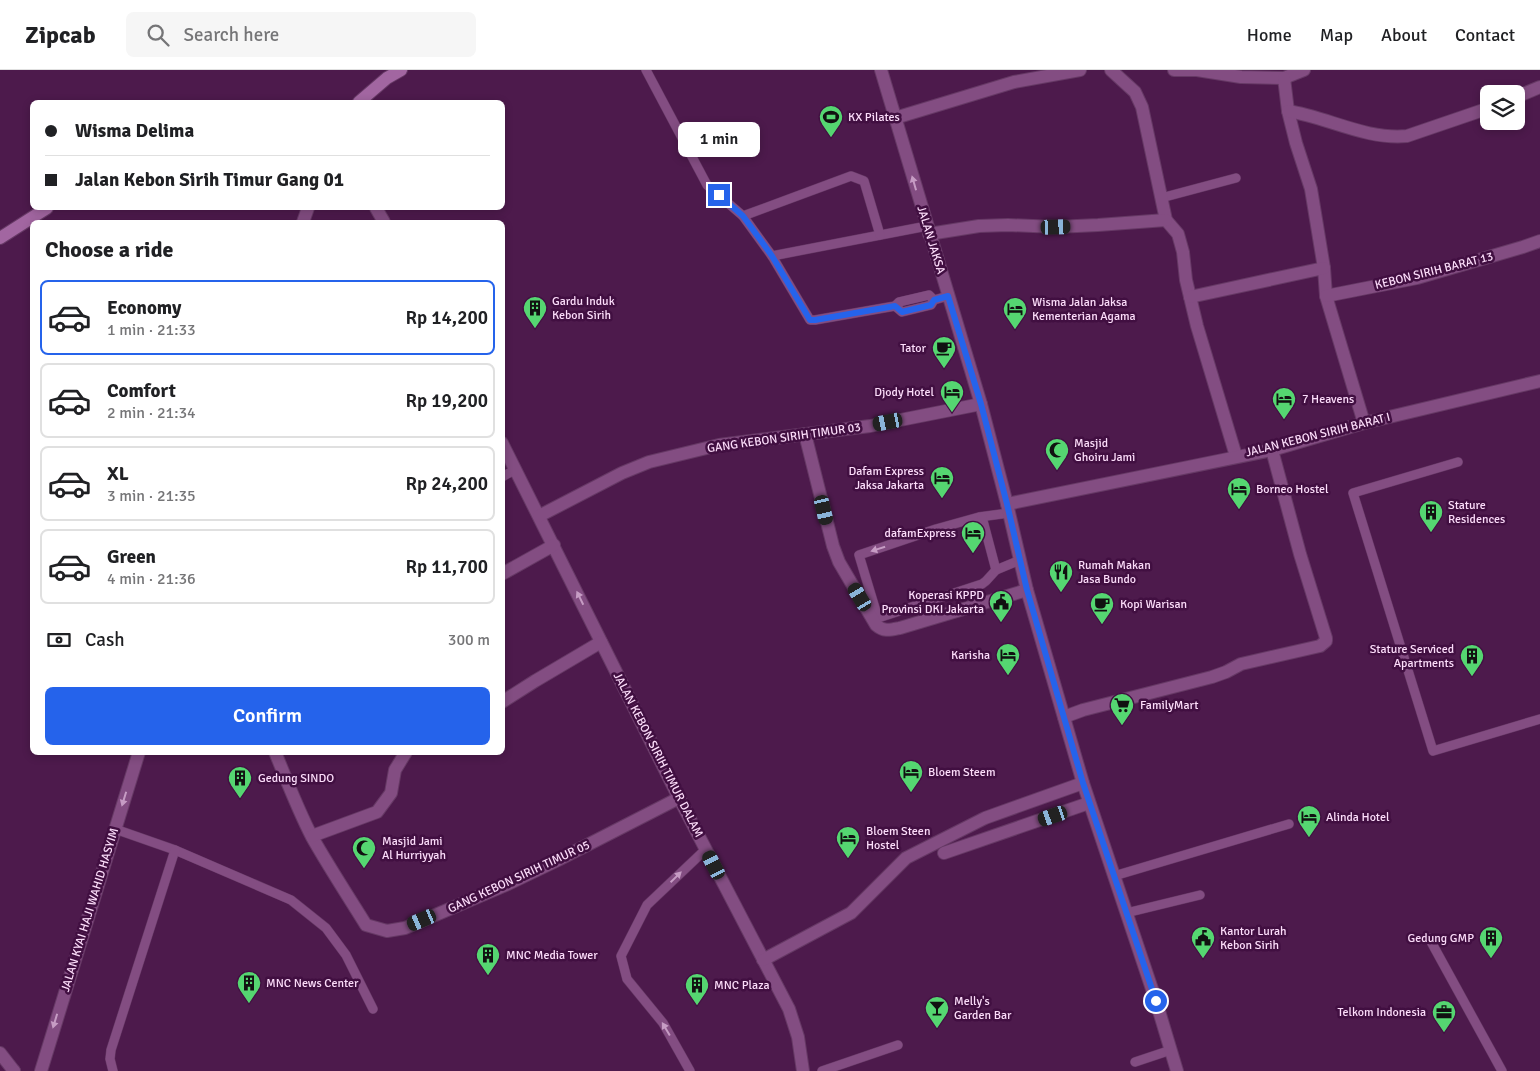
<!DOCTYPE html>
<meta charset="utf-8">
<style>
:root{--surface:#fff;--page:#f6f6f6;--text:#202124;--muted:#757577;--line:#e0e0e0;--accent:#2563eb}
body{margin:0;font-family:Signika,sans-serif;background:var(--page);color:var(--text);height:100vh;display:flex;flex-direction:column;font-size:19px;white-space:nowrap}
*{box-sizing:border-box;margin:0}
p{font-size:16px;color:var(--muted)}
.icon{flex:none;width:28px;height:28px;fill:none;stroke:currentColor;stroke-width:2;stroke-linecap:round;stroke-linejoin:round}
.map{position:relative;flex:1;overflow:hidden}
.side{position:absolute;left:30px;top:150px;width:475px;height:535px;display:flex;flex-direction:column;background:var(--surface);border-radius:8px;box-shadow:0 2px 8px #0003}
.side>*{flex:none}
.hud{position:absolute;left:30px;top:30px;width:475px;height:110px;border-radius:8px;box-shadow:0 2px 8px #0003;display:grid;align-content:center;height:110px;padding:0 15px;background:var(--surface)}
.buttons{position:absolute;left:1480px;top:15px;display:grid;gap:10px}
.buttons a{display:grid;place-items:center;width:45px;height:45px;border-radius:8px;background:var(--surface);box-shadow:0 2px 8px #0003;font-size:25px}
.end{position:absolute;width:22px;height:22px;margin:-11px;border:6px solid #2563eb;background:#fff;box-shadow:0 0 0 2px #fff}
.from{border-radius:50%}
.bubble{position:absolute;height:35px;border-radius:8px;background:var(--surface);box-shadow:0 2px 8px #0003;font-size:16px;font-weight:600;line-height:35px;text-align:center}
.car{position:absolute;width:15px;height:30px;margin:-15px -8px;border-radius:6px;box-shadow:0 0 4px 1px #0007;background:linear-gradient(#222 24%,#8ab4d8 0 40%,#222 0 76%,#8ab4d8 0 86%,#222 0)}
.hud b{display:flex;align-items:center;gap:18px;height:48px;font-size:19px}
.hud b+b{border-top:1px solid var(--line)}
.hud i{width:12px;height:12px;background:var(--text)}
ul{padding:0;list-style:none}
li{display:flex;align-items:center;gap:15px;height:75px;margin:0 10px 8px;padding:0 5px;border:2px solid var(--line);border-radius:8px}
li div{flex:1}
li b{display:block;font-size:19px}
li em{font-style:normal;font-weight:600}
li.current{border-color:var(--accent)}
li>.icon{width:45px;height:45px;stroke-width:1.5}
h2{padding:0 15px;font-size:22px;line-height:60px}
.pay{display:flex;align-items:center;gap:12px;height:55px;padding:0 15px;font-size:19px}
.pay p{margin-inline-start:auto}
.button{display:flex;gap:10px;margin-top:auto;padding:10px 15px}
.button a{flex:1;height:58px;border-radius:8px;background:var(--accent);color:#fff;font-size:20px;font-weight:600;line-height:58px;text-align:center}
header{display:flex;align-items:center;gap:30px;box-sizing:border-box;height:70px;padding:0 25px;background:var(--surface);border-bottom:1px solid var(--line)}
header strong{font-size:24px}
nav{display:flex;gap:28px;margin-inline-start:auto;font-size:18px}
.search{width:350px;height:45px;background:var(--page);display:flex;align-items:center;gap:12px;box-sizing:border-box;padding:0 18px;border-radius:8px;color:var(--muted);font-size:19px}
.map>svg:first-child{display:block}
</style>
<header>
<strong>Zipcab</strong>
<div class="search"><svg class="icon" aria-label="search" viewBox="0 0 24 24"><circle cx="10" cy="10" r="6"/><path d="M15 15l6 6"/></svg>Search here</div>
<nav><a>Home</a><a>Map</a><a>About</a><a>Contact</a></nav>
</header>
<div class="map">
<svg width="1540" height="1001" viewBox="0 0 1540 1001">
<rect width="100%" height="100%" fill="#4d1a4c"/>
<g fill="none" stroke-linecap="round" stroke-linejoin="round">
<g stroke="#663965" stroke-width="10">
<g id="service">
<path d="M646,0L707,115L743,146L772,186L927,156"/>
<path d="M1161,128L1236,108"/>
<path d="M743,146L851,106L864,111L880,165"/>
<path d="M772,186L810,250H815L895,236L899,232L929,225L934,230"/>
<path d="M895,236L902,242L931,235L934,230L948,226"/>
<path d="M1458,392L1353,423L1433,681L1540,649"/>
<path d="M502,407L516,399"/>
<path d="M1009,443L979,447L936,459L859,485L878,548L982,514L986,511L996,500L1020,490"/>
<path d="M982,447L996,500"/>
<path d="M115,759L175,780L291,830L326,858L346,885L373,939"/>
<path d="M1114,806L1289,754"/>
<path d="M1126,843L1200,825"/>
<path d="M1429,868L1502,1001"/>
<path d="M1135,992L1171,980"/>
<path d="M113,1001L110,989L111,980L175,780"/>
<path d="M690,1001L663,953L627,909L621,886L647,835L706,779"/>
<path d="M822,1001L898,975"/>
</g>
</g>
<g stroke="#663965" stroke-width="14">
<g id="minor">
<path d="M881,0L981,334L1007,434L1027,520L1083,713L1156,931L1177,1001"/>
<path d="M1111,0L1135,22L1142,37L1166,150L1178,164L1183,182L1186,210L1197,256L1236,386"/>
<path d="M1174,0H1197L1241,7L1284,8L1304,0"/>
<path d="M1284,8L1288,41L1296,73L1311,119L1324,198L1326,226L1364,353"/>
<path d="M1516,27L1540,17"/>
<path d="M1288,41C1327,47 1366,70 1407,66L1489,38"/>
<path d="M895,48L1014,12L1080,0"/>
<path d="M376,138L384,152"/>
<path d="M929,164L979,156L1008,155L1056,157L1098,155L1166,150"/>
<path d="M1326,226L1417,208L1523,177L1540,171"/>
<path d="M1190,227L1324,198"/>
<path d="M805,364L833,476L839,492L876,555C884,562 890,560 900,558L1027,520"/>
<path d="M502,373L679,728L789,939L798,967L803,1001"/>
<path d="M1007,434L1272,380L1364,353L1540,311"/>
<path d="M539,446L622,403L649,392L719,375L870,356L981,334"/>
<path d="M502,504L554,475"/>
<path d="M502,632L535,611L601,572"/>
<path d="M1064,647L1083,640L1212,607L1226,602L1241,594L1320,576L1326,571V568L1300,484L1272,380"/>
<path d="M275,682C287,711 298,740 312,767C329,797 348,826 366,855L387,861L405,858L508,814L558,790L679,728"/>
<path d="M312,766L377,742L391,723L395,700L406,682"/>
<path d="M944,783L1089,733"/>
<path d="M763,890L851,843L906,788L985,748L1083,713"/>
<path d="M0,983L14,1001"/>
</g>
</g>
<g stroke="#663965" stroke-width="14">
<g id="tertiary">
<path d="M303,152L308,138"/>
<path d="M13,1001H14"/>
<path d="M41,1001L139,682"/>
</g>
</g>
<g stroke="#663965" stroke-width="14">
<g id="secondary">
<path d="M359,32L387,8L401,0"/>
<path d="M0,168L47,138"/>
</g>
</g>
<use href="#service" stroke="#834d82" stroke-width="9"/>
<use href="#minor" stroke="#834d82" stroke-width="12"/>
<use href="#tertiary" stroke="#834d82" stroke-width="12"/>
<use href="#secondary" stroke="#a266a1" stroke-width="12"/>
</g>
<defs><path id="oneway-solid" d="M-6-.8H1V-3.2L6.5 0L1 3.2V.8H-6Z" transform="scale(1.25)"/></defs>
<g fill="#c69cc4">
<use href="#oneway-solid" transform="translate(914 113) rotate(-106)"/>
<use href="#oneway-solid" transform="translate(878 479) rotate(162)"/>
<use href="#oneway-solid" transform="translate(580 528) rotate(-116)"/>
<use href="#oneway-solid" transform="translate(124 729) rotate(107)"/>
<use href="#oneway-solid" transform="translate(676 807) rotate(-44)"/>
<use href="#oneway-solid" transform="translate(55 951) rotate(107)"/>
<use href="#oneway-solid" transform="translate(666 959) rotate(-121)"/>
</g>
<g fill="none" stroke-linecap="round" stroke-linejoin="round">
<path stroke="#2563eb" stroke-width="6" d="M719,125L743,146L772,186L810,250H815L895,236L902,242L931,235L934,230L948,226L981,334L1007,434L1027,520L1083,713L1156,931"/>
</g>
<defs>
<g id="stadium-pin" transform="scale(1.25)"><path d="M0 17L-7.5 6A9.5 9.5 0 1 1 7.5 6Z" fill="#55d671" stroke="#410f41"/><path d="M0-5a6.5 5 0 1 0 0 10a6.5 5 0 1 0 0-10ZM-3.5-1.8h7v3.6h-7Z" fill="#111"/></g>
<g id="building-pin" transform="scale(1.25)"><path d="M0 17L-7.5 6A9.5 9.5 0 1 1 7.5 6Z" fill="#55d671" stroke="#410f41"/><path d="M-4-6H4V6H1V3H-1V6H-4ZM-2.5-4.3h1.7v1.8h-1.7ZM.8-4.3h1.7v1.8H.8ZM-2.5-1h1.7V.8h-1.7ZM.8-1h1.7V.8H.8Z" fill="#111"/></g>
<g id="hotel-pin" transform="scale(1.25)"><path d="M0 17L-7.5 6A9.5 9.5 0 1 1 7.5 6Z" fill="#55d671" stroke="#410f41"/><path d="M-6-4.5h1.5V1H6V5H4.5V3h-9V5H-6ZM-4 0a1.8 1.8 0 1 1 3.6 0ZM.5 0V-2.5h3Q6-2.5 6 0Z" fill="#111"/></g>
<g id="cafe-pin" transform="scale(1.25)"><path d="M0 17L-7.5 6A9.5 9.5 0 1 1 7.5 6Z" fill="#55d671" stroke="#410f41"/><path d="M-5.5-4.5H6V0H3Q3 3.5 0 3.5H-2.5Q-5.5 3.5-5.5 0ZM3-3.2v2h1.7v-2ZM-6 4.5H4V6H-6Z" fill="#111"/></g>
<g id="mosque-pin" transform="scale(1.25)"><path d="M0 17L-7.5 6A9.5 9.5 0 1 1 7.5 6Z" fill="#55d671" stroke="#410f41"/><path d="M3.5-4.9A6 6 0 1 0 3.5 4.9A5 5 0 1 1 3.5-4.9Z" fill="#111"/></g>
<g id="restaurant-pin" transform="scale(1.25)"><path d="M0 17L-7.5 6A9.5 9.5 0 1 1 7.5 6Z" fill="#55d671" stroke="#410f41"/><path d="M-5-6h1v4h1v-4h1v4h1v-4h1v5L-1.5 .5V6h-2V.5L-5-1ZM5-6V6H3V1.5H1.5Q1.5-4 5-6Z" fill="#111"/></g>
<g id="civic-pin" transform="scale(1.25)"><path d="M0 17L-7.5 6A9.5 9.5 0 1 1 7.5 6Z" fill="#55d671" stroke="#410f41"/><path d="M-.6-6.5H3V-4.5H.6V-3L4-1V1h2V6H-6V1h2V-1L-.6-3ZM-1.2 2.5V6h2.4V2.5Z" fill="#111"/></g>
<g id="supermarket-pin" transform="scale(1.25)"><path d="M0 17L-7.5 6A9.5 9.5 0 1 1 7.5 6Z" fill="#55d671" stroke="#410f41"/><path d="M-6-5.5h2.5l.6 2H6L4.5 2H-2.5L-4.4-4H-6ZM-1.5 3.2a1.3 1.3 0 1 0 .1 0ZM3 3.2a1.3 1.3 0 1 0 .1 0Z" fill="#111"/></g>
<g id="bar-pin" transform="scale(1.25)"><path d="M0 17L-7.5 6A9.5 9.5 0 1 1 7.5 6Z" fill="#55d671" stroke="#410f41"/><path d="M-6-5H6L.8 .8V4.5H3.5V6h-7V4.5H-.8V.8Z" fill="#111"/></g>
<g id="office-pin" transform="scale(1.25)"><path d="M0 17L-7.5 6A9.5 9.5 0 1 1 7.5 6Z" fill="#55d671" stroke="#410f41"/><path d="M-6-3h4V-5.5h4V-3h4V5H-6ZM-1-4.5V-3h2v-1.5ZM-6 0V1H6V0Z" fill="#111"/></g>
</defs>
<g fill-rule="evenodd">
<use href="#stadium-pin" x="831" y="47"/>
<use href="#building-pin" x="535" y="238"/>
<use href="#hotel-pin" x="1015" y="239"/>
<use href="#cafe-pin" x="944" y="278"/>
<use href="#hotel-pin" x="952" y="322"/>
<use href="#hotel-pin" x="1284" y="329"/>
<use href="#mosque-pin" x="1057" y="380"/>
<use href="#hotel-pin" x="942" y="408"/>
<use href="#hotel-pin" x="1239" y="419"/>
<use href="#building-pin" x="1431" y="442"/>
<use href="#hotel-pin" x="973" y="463"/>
<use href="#restaurant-pin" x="1061" y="502"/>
<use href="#civic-pin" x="1001" y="532"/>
<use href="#cafe-pin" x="1102" y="534"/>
<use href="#hotel-pin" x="1008" y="585"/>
<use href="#building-pin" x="1472" y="586"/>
<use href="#supermarket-pin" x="1122" y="635"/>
<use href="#hotel-pin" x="911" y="702"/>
<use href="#building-pin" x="240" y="708"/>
<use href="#hotel-pin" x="1309" y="747"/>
<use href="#hotel-pin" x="848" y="768"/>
<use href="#mosque-pin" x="364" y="778"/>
<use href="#civic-pin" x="1203" y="868"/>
<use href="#building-pin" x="1491" y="868"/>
<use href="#building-pin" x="488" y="885"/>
<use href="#building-pin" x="249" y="913"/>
<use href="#building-pin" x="697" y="915"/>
<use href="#bar-pin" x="937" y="938"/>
<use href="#office-pin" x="1444" y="942"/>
</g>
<g text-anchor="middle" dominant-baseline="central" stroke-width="5" stroke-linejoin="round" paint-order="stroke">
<g font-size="12" fill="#fcddfa" stroke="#410f41" text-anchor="start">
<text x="848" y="47">KX Pilates</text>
<text x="552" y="231">Gardu Induk<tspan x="552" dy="14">Kebon Sirih</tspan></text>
<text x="1032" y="232">Wisma Jalan Jaksa<tspan x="1032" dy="14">Kementerian Agama</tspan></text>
<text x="926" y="278" text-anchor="end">Tator</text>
<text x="934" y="322" text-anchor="end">Djody Hotel</text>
<text x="1302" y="329">7 Heavens</text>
<text x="1074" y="373">Masjid<tspan x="1074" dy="14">Ghoiru Jami</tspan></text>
<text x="924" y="401" text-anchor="end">Dafam Express<tspan x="924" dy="14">Jaksa Jakarta</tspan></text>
<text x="1256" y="419">Borneo Hostel</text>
<text x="1448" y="435">Stature<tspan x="1448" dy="14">Residences</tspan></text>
<text x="956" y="463" text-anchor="end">dafamExpress</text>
<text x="1078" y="495">Rumah Makan<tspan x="1078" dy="14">Jasa Bundo</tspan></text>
<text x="984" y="525" text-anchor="end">Koperasi KPPD<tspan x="984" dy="14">Provinsi DKI Jakarta</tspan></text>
<text x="1120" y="534">Kopi Warisan</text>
<text x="1454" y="579" text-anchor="end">Stature Serviced<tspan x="1454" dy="14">Apartments</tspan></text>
<text x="990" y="585" text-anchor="end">Karisha</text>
<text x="1140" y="635">FamilyMart</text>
<text x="928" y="702">Bloem Steem</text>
<text x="258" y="708">Gedung SINDO</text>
<text x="1326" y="747">Alinda Hotel</text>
<text x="866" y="761">Bloem Steen<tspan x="866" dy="14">Hostel</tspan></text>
<text x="382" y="771">Masjid Jami<tspan x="382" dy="14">Al Hurriyyah</tspan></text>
<text x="1220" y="861">Kantor Lurah<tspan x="1220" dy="14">Kebon Sirih</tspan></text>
<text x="1474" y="868" text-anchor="end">Gedung GMP</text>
<text x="506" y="885">MNC Media Tower</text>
<text x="266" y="913">MNC News Center</text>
<text x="714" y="915">MNC Plaza</text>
<text x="954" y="931">Melly's<tspan x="954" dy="14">Garden Bar</tspan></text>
<text x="1426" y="942" text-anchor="end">Telkom Indonesia</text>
</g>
<g font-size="12" fill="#fcddfa" stroke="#410f41">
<text transform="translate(931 170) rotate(73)">JALAN JAKSA</text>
<text transform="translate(1434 201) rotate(-14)">KEBON SIRIH BARAT 13</text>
<text transform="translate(1318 365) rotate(-14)">JALAN KEBON SIRIH BARAT I</text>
<text transform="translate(784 368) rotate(-8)">GANG KEBON SIRIH TIMUR 03</text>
<text transform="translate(658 685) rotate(63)">JALAN KEBON SIRIH TIMUR DALAM</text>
<text transform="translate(519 807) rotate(-25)">GANG KEBON SIRIH TIMUR 05</text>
<text transform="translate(90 840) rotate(-73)">JALAN KYAI HAJI WAHID HASYIM</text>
</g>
</g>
</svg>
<div class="buttons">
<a><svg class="icon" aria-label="layers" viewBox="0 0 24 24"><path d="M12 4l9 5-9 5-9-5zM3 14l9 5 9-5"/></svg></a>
</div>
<i class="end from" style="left:1156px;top:931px"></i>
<i class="end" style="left:719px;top:125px"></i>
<div class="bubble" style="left:678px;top:52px;width:82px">1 min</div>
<i class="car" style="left:1056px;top:157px;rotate:88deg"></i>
<i class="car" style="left:888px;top:352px;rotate:259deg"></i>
<i class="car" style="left:824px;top:440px;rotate:167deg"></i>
<i class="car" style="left:860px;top:527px;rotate:329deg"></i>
<i class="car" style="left:1053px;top:746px;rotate:251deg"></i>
<i class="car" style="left:714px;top:795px;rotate:333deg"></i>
<i class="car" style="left:422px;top:850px;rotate:247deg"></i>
<div class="hud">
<b><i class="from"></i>Wisma Delima</b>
<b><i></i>Jalan Kebon Sirih Timur Gang 01</b>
</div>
<section class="side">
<h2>Choose a ride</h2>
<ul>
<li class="current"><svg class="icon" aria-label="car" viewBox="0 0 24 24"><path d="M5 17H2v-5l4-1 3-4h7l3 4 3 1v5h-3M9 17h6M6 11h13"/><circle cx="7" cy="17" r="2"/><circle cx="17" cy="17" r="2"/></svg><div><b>Economy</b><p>1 min · 21:33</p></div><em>Rp 14,200</em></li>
<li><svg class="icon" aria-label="car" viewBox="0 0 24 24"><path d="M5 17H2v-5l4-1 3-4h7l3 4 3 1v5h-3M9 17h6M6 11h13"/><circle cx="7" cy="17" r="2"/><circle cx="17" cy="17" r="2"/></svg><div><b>Comfort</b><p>2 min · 21:34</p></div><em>Rp 19,200</em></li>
<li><svg class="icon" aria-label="car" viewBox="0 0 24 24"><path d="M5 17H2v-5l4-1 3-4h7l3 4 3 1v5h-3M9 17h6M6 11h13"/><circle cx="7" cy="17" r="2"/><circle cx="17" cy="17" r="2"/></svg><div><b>XL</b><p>3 min · 21:35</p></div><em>Rp 24,200</em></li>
<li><svg class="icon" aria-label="car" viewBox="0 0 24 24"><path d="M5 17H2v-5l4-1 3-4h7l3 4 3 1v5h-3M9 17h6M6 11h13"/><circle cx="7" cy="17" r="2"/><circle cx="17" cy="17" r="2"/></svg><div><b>Green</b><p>4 min · 21:36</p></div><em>Rp 11,700</em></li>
</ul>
<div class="pay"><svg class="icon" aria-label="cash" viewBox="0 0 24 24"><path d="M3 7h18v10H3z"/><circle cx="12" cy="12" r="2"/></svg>Cash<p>300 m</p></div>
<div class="button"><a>Confirm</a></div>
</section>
</div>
